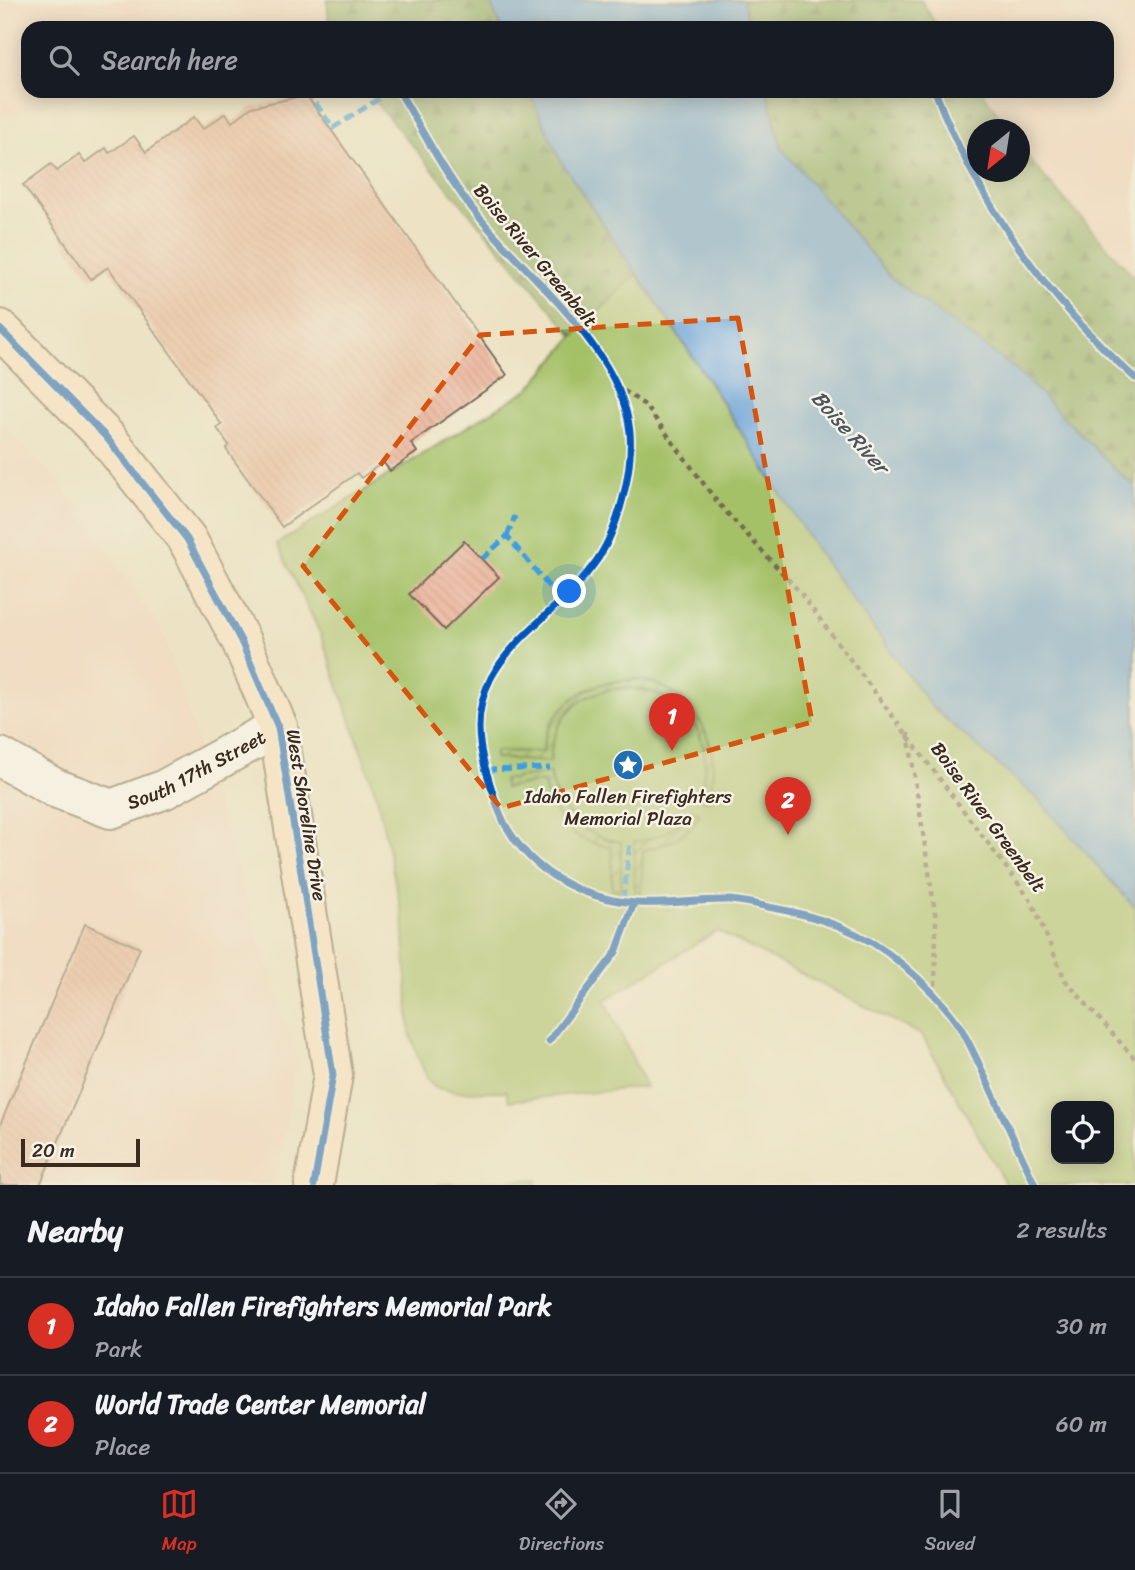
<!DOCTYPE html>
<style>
:root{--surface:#171b24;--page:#20242c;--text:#f1f3f6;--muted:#9ea1a6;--line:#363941;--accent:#d93025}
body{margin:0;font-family:Sriracha,sans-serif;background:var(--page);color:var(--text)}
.controls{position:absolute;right:21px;bottom:21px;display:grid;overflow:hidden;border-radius:14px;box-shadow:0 4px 18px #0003}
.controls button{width:63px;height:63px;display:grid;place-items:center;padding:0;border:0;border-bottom:2px solid var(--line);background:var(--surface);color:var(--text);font:35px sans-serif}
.compass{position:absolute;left:967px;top:119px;width:63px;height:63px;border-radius:50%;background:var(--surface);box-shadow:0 4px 18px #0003;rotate:210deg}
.scale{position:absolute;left:21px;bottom:18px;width:119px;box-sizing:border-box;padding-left:7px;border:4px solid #3b2a1e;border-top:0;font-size:19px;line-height:24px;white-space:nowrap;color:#3b2a1e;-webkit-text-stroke:5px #f7f3e8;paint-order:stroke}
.you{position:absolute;left:570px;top:592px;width:24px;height:24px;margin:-18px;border:5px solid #fff;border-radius:50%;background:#1a73e8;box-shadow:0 0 0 10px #1a73e833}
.badge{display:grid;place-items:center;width:46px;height:46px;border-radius:50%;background:var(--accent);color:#fff;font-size:23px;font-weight:700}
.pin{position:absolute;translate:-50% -58px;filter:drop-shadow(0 2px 4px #0008)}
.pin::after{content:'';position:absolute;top:37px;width:24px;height:21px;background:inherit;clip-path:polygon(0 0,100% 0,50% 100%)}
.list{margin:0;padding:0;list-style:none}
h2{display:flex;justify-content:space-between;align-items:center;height:91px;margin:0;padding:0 28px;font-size:30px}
h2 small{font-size:23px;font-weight:400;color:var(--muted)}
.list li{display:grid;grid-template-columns:46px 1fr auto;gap:21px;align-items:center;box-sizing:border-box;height:98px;padding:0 28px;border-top:2px solid var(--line)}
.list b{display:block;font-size:26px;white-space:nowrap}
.list p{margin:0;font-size:23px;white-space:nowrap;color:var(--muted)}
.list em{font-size:23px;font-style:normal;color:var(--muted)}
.icon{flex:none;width:38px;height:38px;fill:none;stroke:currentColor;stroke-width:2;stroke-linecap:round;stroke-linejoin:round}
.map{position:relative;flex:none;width:1135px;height:1185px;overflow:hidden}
.search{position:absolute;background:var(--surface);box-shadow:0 4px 18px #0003;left:21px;right:21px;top:21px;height:77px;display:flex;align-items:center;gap:18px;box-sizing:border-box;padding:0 24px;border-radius:21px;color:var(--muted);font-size:26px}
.sheet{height:287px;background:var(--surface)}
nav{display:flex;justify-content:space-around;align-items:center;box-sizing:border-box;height:98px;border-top:2px solid var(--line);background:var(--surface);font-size:19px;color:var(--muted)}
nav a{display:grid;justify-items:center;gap:4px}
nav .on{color:var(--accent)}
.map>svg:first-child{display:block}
.built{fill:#f3d4bf}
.forest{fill:url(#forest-firs);stroke:#60683d;stroke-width:2;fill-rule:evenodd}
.park{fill:#a5c168;stroke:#707643;stroke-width:2;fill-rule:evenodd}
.garden{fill:url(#garden-furrows);stroke:#707643;stroke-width:2}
.water{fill:#68a1d7;stroke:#52667a;stroke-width:2}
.building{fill:url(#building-back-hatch)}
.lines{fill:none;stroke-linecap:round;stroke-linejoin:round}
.minor-casing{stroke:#796b58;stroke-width:42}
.secondary-casing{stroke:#796b58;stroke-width:42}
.path{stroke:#796b58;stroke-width:4.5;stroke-dasharray:5 5;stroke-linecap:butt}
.minor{stroke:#fff;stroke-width:38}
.secondary{stroke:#fee5c5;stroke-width:38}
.quiet{stroke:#3f9ce0;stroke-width:5;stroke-dasharray:10 5;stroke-linecap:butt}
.cycleway-casing{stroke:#f7f3e8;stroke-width:11}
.cycleway{stroke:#0057b8;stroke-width:7}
.marked{fill:none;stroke:#d7540e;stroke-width:5;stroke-dasharray:14 9;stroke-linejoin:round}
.labels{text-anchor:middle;stroke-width:5;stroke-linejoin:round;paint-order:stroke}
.street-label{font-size:19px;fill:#3b2a1e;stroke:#f7f3e8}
.poi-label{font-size:19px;fill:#3b2a1e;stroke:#f7f3e8}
.water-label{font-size:21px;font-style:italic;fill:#4b545f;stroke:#f7f3e8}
</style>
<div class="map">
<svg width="1135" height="1185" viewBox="0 0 1135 1185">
<defs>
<pattern id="forest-firs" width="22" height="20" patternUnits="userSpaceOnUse" patternTransform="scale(1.75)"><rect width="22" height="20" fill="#84a75c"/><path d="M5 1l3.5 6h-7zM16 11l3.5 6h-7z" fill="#6d884b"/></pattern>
<pattern id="garden-furrows" width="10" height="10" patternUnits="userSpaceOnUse" patternTransform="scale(1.75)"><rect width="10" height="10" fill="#a5c168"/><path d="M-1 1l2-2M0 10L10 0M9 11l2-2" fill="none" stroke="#889d55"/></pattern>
<pattern id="building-back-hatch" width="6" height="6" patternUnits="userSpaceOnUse" patternTransform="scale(1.75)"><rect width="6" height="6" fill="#ebb198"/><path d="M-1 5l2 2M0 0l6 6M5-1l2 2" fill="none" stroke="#ca9883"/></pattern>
</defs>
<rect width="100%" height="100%" fill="#f7f3e8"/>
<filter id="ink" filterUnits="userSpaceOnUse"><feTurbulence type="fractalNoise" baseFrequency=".0143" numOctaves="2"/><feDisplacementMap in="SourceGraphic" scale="14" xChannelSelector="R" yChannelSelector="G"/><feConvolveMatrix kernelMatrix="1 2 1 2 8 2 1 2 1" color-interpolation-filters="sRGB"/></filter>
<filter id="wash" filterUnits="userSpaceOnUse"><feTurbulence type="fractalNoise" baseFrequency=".00686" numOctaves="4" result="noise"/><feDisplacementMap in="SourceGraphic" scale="28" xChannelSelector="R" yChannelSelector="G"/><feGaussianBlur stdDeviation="1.57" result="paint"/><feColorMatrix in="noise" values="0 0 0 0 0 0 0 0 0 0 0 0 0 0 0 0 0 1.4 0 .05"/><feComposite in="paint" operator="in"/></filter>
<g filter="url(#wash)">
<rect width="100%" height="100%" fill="#ede3c4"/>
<g class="built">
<polygon points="0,0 322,0 327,28 28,28 28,91 118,91 0,114"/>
<polygon points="924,0 1135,0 1135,278 1032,163 1020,145 1020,130 1009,129 982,91 1107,91 1107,28 938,28 928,14"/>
<polygon points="0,422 59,480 162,630 297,1057 277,1185 0,1185"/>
</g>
<g class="forest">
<polygon points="327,0 492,0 504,28 329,28"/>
<polygon points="743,0 921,0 938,28 750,28"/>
<path d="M366,91h164l30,69 139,206 118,185 114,155 110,96 94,106v277l-134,-9 -79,-141 -124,-63 -183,-587zM1056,1106h53v53h-53z"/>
<polygon points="767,91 982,91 1009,129 978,130 978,172 1020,172 1020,145 1032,163 1135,278 1135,486 1119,473 1018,371 892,279 782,149"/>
</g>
<g class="park">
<path d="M637,274l62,93 118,184 114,155 110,96 94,106v277h-129l-84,-150 -205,-104 -112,69 41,87 -137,14 -2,-10 -49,1 -21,-4 -9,-8 -11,-25 -7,-23 -7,-113 -26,-122 -57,-164 -43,-89 253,-156 43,-51zM1056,1106h53v53h-53z"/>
<polygon points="537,1179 536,1185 437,1185"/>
</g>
<g class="garden">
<path d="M635,679c50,5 84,53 77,102 -1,7 -1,14 -4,21l-10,-4c44,-122 -142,-154 -148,-36l-55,-4v-7l48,1c0,-29 27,-57 53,-66 13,-5 26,-6 39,-7z"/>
<path d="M550,773c6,37 34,64 71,69v48l-9,-1v-41c-11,-3 -22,-5 -32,-10 -19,-11 -32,-36 -37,-56l-38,6 -2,-8z"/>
<path d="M691,810l9,3c-12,22 -33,33 -57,37l-2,42 -6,-1 -1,-49c24,-3 42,-13 57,-32z"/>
</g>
<g class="water">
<polygon points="489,0 743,0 750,28 501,28"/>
<polygon points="529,91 767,91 782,149 892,279 1018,371 1119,473 1135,486 1135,908 1041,802 931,706 817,551 699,366 560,160"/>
</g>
<g id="blocks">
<g class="building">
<polygon points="306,95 507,375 411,443 417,452 390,471 383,462 361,478 357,473 282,527 226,449 229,445 217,428 222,425 108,267 91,279 23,185 51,164 57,171 79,155 85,163 106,148 109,153 134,136 146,152 194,117 203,129 226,113 232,122 252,107"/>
<polygon points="464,541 499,577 444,630 409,594"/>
<polygon points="85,924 140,948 40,1185 0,1185 0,1125"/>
</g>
</g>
</g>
<g filter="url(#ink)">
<use href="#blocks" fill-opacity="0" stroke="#796b58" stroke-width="2"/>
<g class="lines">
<g class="minor-casing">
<g id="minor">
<path id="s1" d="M0,757l55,31 56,21 52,-19 115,-63"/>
</g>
</g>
<g class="secondary-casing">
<polyline id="secondary" points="0,329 106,437 187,539 241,641 278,727 333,1075 314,1185"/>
</g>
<g class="path">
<polyline points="616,385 646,406 718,503 798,590 1032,902 1065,980 1135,1059"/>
<polyline points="908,733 936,919 935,995"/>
</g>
<use href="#minor" class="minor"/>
<use href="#secondary" class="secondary"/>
<g class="quiet">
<polyline points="307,91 333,128 391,91"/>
<polyline points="507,536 515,516"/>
<polyline points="482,559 507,536 560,600"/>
<polyline points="486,770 550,768"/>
<polyline points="623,900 630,842"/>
</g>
<g class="cycleway-casing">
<g id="cycleway">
<path d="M399,91c25,42 48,88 80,126 49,60 143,133 151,215 3,38 -11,96 -33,128 -49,71 -143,99 -112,207 6,19 11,41 21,59 27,47 76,73 130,77 31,2 62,-4 94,-3 12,1 26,4 38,7 51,9 96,24 135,58 20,17 39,36 54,57 14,22 24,47 35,70 14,31 29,62 43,93"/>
<path d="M935,91c41,109 114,210 200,287"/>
<polyline points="0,329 106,437 187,539 241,641 278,727 333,1075 314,1185"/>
<polyline points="549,1041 616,952 634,903"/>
</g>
</g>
<use href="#cycleway" class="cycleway"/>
</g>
</g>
<path d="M0 0H1135V1185H0ZM738,318l74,404 -311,86 -198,-242 177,-231z" fill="#ede3c4" fill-opacity=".55" fill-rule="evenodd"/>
<path class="marked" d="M738,318l74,404 -311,86 -198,-242 177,-231z"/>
<defs>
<g id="sight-disc" transform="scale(1.575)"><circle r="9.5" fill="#1f6fb2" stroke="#f7f3e8"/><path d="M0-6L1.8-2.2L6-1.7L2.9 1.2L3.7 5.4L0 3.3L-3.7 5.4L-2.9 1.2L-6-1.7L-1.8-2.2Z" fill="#fff"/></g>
</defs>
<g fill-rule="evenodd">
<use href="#sight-disc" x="628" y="765"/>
</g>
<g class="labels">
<g class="street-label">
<text transform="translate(536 255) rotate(50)" y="7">Boise River Greenbelt</text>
<text dy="7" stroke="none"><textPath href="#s1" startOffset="217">South 17th Street</textPath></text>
<text transform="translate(307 815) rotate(81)" y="7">West Shoreline Drive</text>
<text transform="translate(989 817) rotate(54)" y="7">Boise River Greenbelt</text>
</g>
<g class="poi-label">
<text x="628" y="803">Idaho Fallen Firefighters<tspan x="628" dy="22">Memorial Plaza</tspan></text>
</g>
<g class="water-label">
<text transform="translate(850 432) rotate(48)" y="7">Boise River</text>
</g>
</g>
</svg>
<div class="controls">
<button><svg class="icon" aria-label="locate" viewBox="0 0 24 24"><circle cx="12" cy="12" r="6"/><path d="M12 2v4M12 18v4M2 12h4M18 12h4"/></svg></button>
</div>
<svg class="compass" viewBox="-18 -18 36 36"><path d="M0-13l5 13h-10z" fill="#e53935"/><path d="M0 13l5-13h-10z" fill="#9ea1a6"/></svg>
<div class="scale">20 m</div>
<div class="you"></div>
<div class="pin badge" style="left:672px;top:751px">1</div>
<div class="pin badge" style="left:788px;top:835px">2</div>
<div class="search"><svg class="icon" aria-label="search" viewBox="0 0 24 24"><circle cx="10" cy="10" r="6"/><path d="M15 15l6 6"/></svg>Search here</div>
</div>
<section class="sheet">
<h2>Nearby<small>2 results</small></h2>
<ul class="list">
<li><span class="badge">1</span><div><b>Idaho Fallen Firefighters Memorial Park</b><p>Park</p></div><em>30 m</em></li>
<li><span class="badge">2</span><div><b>World Trade Center Memorial</b><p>Place</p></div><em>60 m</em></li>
</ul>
</section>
<nav>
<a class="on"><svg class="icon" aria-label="map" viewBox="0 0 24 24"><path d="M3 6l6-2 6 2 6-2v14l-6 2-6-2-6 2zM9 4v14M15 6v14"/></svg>Map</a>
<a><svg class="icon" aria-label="directions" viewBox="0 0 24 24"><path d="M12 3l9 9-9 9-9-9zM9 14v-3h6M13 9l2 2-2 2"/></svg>Directions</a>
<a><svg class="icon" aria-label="saved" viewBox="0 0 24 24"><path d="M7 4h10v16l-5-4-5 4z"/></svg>Saved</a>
</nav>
